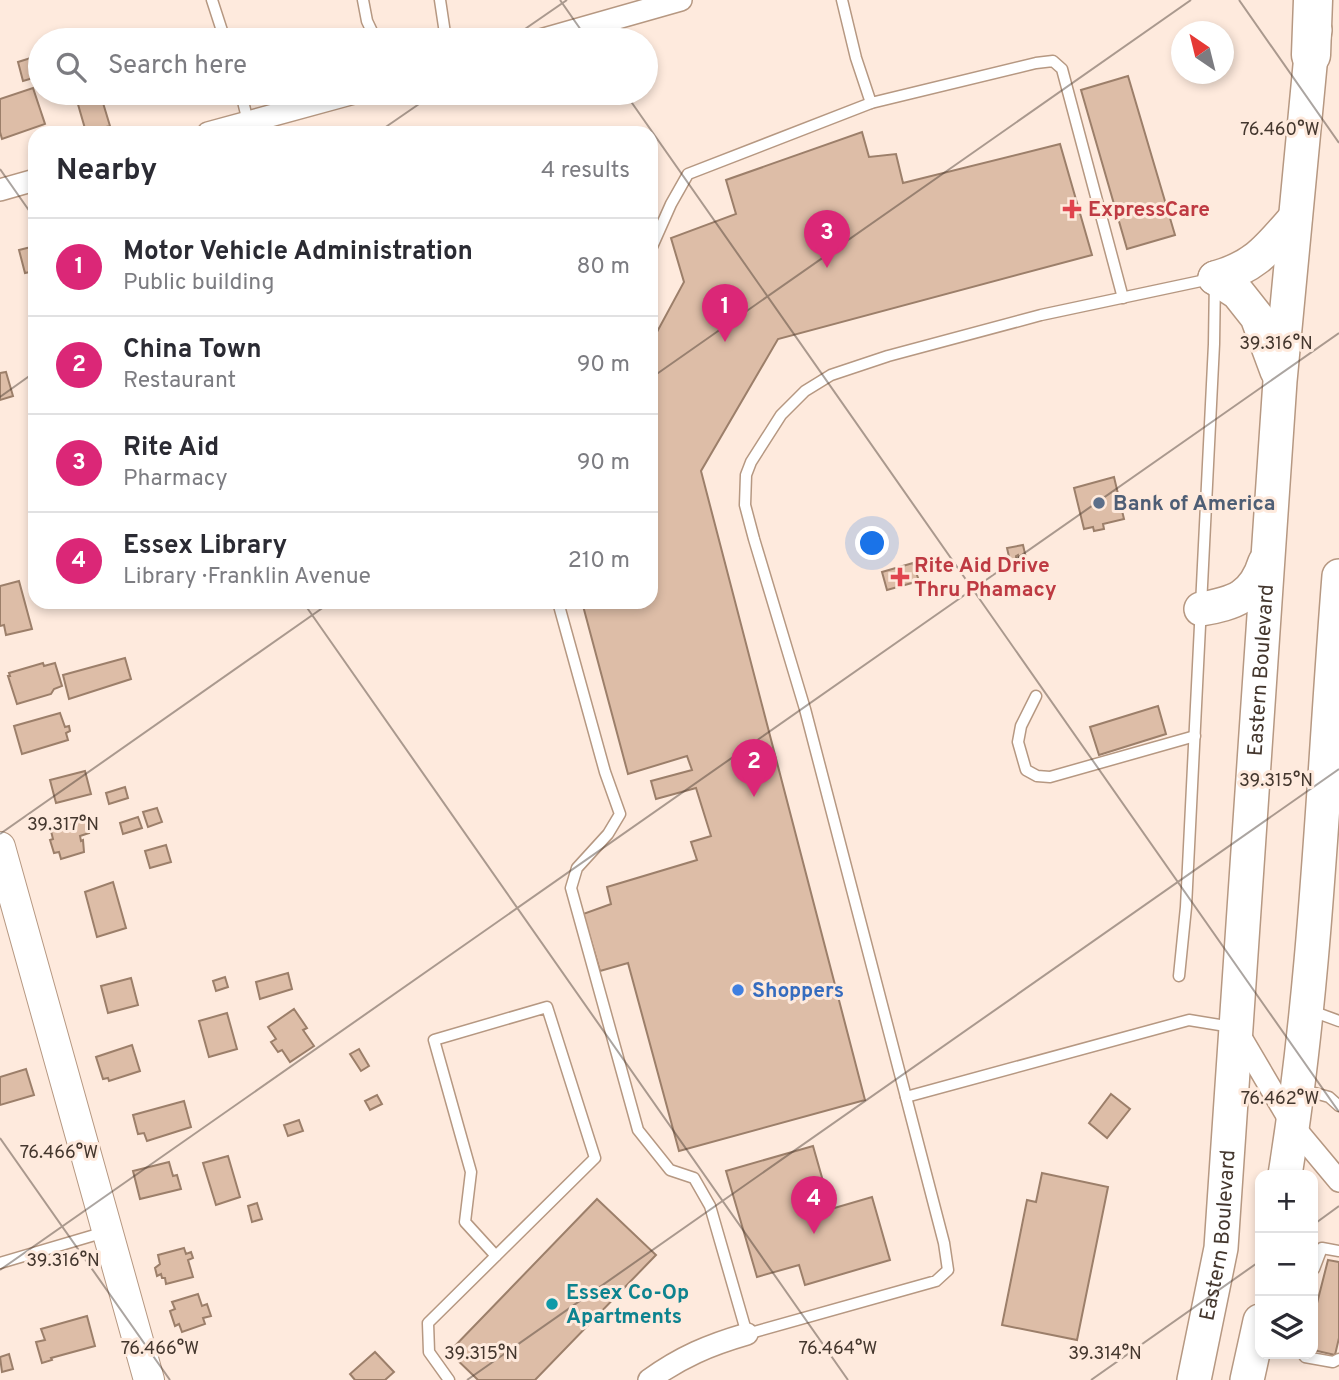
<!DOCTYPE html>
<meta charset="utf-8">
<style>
:root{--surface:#fff;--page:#f7f7f7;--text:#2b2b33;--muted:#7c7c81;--line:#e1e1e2;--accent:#db2777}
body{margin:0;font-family:Overpass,sans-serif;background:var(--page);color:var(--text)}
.controls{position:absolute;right:21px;bottom:21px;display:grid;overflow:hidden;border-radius:14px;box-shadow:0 4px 10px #0003}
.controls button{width:63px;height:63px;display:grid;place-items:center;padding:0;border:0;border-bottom:2px solid var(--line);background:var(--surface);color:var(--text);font:35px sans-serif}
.compass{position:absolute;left:1171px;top:21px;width:63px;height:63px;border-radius:50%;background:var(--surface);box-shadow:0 4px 10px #0003;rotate:325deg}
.you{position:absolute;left:873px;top:544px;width:24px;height:24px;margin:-18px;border:5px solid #fff;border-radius:50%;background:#1a73e8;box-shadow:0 0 0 10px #1a73e833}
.badge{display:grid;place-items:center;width:46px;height:46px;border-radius:50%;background:var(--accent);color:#fff;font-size:23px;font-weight:700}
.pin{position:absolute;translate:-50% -58px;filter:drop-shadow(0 2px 4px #0008)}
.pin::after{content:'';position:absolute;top:37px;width:24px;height:21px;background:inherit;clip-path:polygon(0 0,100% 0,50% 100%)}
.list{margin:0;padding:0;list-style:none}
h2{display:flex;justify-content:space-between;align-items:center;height:91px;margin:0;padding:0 28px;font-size:30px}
h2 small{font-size:23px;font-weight:400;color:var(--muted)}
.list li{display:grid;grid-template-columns:46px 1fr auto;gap:21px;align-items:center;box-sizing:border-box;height:98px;padding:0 28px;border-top:2px solid var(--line)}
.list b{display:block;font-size:26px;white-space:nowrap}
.list p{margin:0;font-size:23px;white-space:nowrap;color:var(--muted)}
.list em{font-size:23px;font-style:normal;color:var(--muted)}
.icon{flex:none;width:38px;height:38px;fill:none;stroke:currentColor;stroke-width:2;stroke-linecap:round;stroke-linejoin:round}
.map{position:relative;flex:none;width:1339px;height:1380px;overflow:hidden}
.search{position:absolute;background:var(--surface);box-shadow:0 4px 10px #0003;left:28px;top:28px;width:630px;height:77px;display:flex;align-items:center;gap:18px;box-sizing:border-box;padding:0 24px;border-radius:38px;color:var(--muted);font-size:26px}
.panel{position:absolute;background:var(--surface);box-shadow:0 4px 10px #0003;left:28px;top:126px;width:630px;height:483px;border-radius:21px}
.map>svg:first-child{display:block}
.building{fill:#ddbda7;stroke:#9c7f6a;stroke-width:2}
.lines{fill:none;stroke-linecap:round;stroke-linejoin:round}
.lane-casing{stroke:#b69882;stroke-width:13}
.street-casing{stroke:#b69882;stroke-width:24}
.secondary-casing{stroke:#b69882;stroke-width:32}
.primary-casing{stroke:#b69882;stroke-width:36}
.highway-casing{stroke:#b69882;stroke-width:41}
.lane{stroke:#fff;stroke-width:10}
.street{stroke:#fff;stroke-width:21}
.secondary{stroke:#fff;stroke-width:30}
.primary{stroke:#fff;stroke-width:33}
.highway{stroke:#fff;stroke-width:38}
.ticks{fill:none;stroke:#44372e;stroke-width:2;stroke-opacity:0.45}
.health-dot{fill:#e0444e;stroke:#feeadd;stroke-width:2.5}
.service-dot{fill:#5c6f8a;stroke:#feeadd;stroke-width:2.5}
.shop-dot{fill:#3f7fe0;stroke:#feeadd;stroke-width:2.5}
.culture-dot{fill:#0f9aa8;stroke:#feeadd;stroke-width:2.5}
.labels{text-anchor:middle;stroke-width:6;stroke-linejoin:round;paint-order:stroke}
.health-label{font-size:21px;font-weight:bold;fill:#be3a42;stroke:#feeadd;text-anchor:start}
.service-label{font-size:21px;font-weight:bold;fill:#4e5e75;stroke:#feeadd;text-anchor:start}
.street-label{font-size:21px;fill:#44372e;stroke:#feeadd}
.shop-label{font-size:21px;font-weight:bold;fill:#366cbe;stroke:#feeadd;text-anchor:start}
.culture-label{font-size:21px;font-weight:bold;fill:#0d838f;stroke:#feeadd;text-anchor:start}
.ticks-label{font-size:18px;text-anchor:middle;fill:#44372e;stroke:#feeadd;stroke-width:6;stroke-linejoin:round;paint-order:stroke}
</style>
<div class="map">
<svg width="1339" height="1380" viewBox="0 0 1339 1380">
<rect width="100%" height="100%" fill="#feeadd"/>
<g class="building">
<polygon points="40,55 40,76 23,81 18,62"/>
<polygon points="1128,76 1175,235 1127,249 1081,90"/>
<polygon points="33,88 45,124 2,139 0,132 0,99"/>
<polygon points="100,93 110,126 86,132 75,94"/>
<polygon points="862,132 869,157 896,154 903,183 1060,144 1092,255 778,339 701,471 865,1100 679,1151 628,963 600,971 583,914 611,904 607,887 697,860 691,842 711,836 696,788 656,799 651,781 692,770 687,756 628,774 582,602 651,602 651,343 684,282 671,238 736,214 726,180"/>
<polygon points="35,246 35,271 25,273 19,250"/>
<polygon points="6,372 13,396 0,400 0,373"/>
<polygon points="1114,477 1124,519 1103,524 1104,529 1094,531 1093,527 1084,529 1074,488"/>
<polygon points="1023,545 1026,558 1019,559 1018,555 1016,556 1016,559 1010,561 1007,548"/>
<polygon points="913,563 919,581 887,590 882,572"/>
<polygon points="19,581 32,629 6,635 4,625 0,626 0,586"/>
<polygon points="125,658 131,679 69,699 63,675"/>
<polygon points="43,663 44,666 55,663 62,686 54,689 51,694 17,704 8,676 10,676 9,673"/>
<polygon points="1158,706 1166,734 1099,755 1090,727"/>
<polygon points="60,713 65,727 69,726 70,731 66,733 68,740 22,754 14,726"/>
<polygon points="85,771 91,794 56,803 50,780"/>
<polygon points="125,787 128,798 109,804 106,793"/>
<polygon points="157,808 162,822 148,827 143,812"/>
<polygon points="138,817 142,828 123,834 120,823"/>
<polygon points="85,820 89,833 80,836 81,841 83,840 84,852 61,859 59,852 54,853 50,840 53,839 51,831"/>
<polygon points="166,845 171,862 150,868 145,851"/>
<polygon points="113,882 126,928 97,937 85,892"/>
<polygon points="288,973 292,989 260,999 256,982"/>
<polygon points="225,977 228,987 216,991 213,981"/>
<polygon points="131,978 138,1005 108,1013 101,986"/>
<polygon points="294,1009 307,1028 303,1030 314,1046 290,1062 282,1050 278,1052 271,1042 276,1039 268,1027"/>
<polygon points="227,1013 237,1049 209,1057 199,1021"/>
<polygon points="132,1045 140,1071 109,1081 108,1078 103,1079 96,1057"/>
<polygon points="359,1049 369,1066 361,1071 350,1054"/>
<polygon points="26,1069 34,1095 0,1105 0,1077"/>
<polygon points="1111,1094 1130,1109 1107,1138 1089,1123"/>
<polygon points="377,1095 382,1104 370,1110 365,1101"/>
<polygon points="184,1101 191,1127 147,1141 144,1133 138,1134 133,1115"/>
<polygon points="299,1120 303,1131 288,1136 284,1125"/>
<polygon points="813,1146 831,1209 872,1197 890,1260 805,1285 799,1265 757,1277 726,1171"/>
<polygon points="228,1156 240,1197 216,1205 203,1163"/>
<polygon points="169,1162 173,1176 177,1175 181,1189 140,1199 133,1171"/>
<polygon points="1042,1173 1108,1187 1077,1340 1002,1325 1027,1200 1036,1202"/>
<polygon points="597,1199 656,1255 535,1380 478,1380 449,1352"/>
<polygon points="257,1203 262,1219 252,1222 248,1206"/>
<polygon points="184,1248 186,1254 191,1252 193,1258 188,1260 193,1277 166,1284 165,1278 162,1278 161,1274 157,1276 155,1268 160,1264 158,1255"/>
<polygon points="1328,1260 1339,1262 1339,1338 1335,1355 1313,1350 1313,1319"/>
<polygon points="198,1294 202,1306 207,1304 211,1316 203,1318 205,1324 182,1332 179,1324 175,1326 170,1311 175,1309 172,1302"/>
<polygon points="87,1316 95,1346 51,1358 52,1360 42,1363 36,1342 45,1340 41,1329"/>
<polygon points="375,1352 394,1372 385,1380 355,1380 350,1374"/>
<polygon points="9,1354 13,1369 2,1372 0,1357"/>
</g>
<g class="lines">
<g class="lane-casing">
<g id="lane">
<polyline points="212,0 225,40"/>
<polyline points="363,0 367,21 376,40"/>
<polyline points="440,0 446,40"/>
<polyline points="842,0 856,58 871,103 1036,63 1053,61 1062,69 1123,298"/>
<polyline points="241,93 248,122"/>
<polyline points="651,249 671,204 688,174 871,103"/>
<polyline points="558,602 605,772 620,814 608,834 577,868 571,888 638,1130 670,1170 694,1178 710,1206 747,1334 936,1281 948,1270 944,1243 805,709 754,539 745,505 746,475 751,462 781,415 805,391 831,375 888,356 1041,315 1215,278 1214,344 1186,907 1179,976"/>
<polyline points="1036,696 1021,726 1018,742 1026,770 1037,776 1050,777 1195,736"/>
<polyline points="1309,1010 1339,1021"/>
<polyline points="1300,1089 1329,1097 1339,1106"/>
<polyline points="906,1097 1189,1020 1232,1027"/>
<polyline points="0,1263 105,1232"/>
<polyline points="1314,1269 1322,1248 1339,1251"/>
<polyline points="1303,1354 1305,1357 1333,1362 1339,1359"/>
<polyline points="449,1380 429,1352 428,1323 595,1158 547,1007 434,1040 471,1172 465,1222 496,1256"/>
</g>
</g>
<g class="street-casing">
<g id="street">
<polyline points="540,40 681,0"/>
<polyline points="208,133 354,93"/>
<polyline points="0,190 35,180"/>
<polyline points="1236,1029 1293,1126 1339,1181"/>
<path d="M649,1380c32,-23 60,-35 98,-46"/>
</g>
</g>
<g class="secondary-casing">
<polyline id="secondary" points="0,847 149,1380"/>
</g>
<g class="primary-casing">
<g id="primary">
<polyline points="1215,278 1238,293 1257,317 1277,371"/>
<path d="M1215,278c40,-11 53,-29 80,-60"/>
<path d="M1201,609c34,-6 53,-12 64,-47"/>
<path d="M1285,1175c32,-198 38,-399 54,-599"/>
<path id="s1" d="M1194,1380l27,-132 59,-867 31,-326 4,-25"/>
<polyline points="1247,1380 1260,1321"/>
</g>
</g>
<g class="highway-casing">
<polyline id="highway" points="1311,55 1313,0"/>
</g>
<use href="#lane" class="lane"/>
<use href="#street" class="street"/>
<use href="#secondary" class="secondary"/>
<use href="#primary" class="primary"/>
<use href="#highway" class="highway"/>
</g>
<path class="ticks" d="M560,0l28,40M1239,0l100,143M509,40l58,-40M625,93l714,1019M377,133l58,-40M0,169l35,50M651,378l540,-378M0,397l35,-25M303,602l545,778M0,834l331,-232M0,1138l170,242M1313,1225l26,-19M0,1270l1339,-937M467,1380l872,-611M1091,1380l169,-119"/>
<g class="health-dot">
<path d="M1068.5 198.5h7v7h7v7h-7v7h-7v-7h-7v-7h7z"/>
<path d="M896.5 566.5h7v7h7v7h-7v7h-7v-7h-7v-7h7z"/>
</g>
<circle class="service-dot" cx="1099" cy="503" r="7"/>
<circle class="shop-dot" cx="738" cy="990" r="7"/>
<circle class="culture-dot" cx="552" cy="1304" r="7"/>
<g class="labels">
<g class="health-label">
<text x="1088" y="216">ExpressCare</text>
<text x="914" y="572">Rite Aid Drive<tspan x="914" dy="24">Thru Phamacy</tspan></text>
</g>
<g class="service-label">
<text x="1113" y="510">Bank of America</text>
</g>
<g class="street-label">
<text dy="7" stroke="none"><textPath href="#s1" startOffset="714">Eastern Boulevard</textPath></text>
<text dy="7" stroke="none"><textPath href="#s1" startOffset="147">Eastern Boulevard</textPath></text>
</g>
<g class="shop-label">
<text x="752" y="997">Shoppers</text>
</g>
<g class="culture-label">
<text x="566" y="1299">Essex Co-Op<tspan x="566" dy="24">Apartments</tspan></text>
</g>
</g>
<g class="ticks-label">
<text x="1280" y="135">76.460°W</text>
<text x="1276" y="349">39.316°N</text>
<text x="1276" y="786">39.315°N</text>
<text x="63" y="830">39.317°N</text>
<text x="1280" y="1104">76.462°W</text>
<text x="59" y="1158">76.466°W</text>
<text x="63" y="1266">39.316°N</text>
<text x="160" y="1354">76.466°W</text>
<text x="838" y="1354">76.464°W</text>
<text x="481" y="1359">39.315°N</text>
<text x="1105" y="1359">39.314°N</text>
</g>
</svg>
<div class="controls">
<button>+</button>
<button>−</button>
<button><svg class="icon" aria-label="layers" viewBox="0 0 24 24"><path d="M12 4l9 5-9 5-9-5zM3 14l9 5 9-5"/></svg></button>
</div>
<svg class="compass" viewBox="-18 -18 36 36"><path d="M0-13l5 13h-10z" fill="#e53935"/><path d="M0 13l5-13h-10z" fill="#7c7c81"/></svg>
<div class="you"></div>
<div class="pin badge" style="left:725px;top:342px">1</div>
<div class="pin badge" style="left:754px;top:797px">2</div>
<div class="pin badge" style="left:827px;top:268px">3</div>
<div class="pin badge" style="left:814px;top:1234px">4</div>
<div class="search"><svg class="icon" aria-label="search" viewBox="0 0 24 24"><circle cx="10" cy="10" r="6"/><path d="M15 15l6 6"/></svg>Search here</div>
<section class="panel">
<h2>Nearby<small>4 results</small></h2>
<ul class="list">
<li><span class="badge">1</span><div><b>Motor Vehicle Administration</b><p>Public building</p></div><em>80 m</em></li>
<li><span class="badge">2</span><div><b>China Town</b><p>Restaurant</p></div><em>90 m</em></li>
<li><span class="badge">3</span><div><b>Rite Aid</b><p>Pharmacy</p></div><em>90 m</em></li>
<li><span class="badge">4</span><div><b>Essex Library</b><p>Library · Franklin Avenue</p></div><em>210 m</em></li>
</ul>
</section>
</div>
